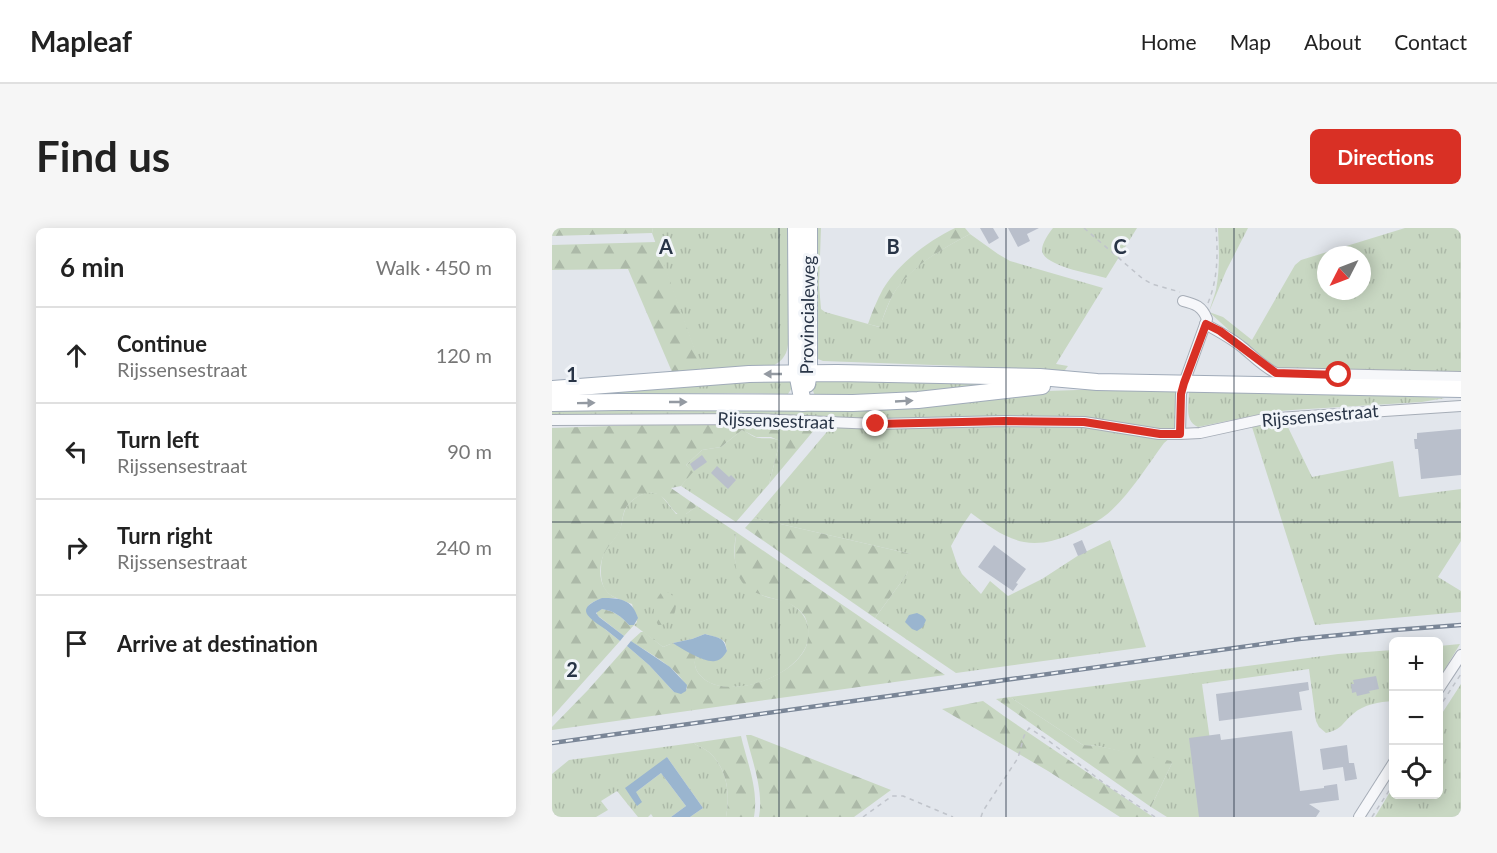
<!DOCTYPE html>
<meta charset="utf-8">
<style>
:root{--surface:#fff;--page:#f6f6f6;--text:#222;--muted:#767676;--line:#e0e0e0;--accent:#d93025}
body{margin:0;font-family:Lato,sans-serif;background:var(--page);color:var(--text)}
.controls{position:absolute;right:18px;bottom:18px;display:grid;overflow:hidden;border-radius:9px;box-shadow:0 3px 15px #0003}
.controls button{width:54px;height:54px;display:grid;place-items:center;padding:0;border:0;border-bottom:2px solid var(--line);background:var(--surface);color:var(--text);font:30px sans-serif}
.compass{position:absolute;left:765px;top:18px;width:54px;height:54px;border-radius:50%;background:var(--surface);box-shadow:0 3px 15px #0003;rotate:228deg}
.stop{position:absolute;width:18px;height:18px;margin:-14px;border:4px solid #d93025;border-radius:50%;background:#fff}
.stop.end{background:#d93025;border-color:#fff;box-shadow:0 2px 6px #0008}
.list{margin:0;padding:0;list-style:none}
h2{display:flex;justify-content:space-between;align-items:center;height:78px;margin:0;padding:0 24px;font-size:26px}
h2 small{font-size:20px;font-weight:400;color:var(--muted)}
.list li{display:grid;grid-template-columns:39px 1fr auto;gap:18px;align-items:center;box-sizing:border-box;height:96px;padding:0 24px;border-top:2px solid var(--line)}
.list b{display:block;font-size:22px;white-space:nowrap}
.list p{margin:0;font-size:20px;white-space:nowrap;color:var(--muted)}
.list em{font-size:20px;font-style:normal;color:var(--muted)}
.icon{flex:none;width:33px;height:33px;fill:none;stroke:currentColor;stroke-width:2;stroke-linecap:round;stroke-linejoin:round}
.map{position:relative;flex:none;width:909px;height:589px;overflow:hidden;border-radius:9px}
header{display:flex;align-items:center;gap:36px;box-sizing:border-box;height:84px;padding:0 30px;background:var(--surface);border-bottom:2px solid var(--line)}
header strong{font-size:28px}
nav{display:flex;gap:33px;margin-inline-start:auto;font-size:21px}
.intro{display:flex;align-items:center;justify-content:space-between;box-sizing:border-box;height:144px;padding:0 36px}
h1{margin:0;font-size:42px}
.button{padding:15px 27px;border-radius:9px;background:var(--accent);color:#fff;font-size:21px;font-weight:700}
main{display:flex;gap:36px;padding:0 36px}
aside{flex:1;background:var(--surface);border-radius:9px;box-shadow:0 3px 15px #0003}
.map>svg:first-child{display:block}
.grass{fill:url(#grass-tufts);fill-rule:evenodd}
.forest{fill:url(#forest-firs)}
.water{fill:#9ab5cf}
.building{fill:#b9bfcb}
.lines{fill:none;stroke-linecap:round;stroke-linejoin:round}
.minor-casing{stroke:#a6adb7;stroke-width:12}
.primary-casing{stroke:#a0abb9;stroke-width:18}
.path{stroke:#c0c4cb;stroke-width:1.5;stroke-dasharray:4.5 4.5;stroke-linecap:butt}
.minor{stroke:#f6f7fa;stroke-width:10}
.primary{stroke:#fff;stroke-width:16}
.rail-casing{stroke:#7a8697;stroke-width:4.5}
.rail{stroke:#f2f5f9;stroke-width:2;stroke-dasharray:7;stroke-linecap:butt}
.oneway{fill:#949aa2}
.route{stroke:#d93025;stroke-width:8}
.grid{fill:none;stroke:#283446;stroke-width:1.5;stroke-opacity:0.55}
.labels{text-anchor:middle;stroke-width:6;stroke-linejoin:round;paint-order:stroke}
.street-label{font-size:18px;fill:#283446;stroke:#f2f5f9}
.grid-label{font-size:20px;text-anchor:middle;font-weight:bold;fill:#283446;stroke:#f2f5f9;stroke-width:6;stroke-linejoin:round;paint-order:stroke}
</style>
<header>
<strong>Mapleaf</strong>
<nav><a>Home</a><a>Map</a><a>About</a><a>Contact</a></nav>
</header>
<div class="intro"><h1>Find us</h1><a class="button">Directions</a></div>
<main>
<aside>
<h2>6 min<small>Walk · 450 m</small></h2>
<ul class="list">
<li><svg class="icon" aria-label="ahead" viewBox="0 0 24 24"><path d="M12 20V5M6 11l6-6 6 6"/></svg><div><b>Continue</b><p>Rijssensestraat</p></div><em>120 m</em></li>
<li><svg class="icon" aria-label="left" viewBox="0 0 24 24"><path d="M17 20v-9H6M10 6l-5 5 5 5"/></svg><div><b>Turn left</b><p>Rijssensestraat</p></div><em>90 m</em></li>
<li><svg class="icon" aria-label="right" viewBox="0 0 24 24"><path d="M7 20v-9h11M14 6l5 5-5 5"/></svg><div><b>Turn right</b><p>Rijssensestraat</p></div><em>240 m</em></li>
<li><svg class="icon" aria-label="arrive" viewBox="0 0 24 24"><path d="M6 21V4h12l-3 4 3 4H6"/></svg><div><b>Arrive at destination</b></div></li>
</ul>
</aside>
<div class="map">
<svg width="909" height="589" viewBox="0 0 909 589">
<defs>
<pattern id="grass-tufts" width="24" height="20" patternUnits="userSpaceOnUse" patternTransform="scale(1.5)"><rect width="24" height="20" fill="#c8d7c2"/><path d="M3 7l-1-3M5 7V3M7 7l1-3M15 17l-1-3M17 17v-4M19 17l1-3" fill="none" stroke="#acb9a8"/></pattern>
<pattern id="forest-firs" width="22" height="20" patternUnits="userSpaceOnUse" patternTransform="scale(1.5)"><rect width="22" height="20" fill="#c8d7c2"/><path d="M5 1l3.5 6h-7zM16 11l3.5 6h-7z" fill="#acb9a8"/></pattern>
</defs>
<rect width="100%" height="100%" fill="#e2e6ec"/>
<g class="grass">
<path d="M101,0h135c-1,34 3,68 1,102 -1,7 0,16 -3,23 -4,8 -9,11 -17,15l-68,2 -5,-16 -44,-121z"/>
<path d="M262,0h7l-2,57 2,24 4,3 54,15c5,-10 8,-21 13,-31 16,-29 50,-47 78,-62l28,20 12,7 93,27 -47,76 12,2 -6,8h-29l-72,-8 -138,-5 -5,-2 -3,-5z"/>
<path d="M501,0h84l-31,50c-13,-4 -64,-12 -64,-28 0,-7 7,-17 11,-22z"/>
<path d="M666,0h30l-22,43 -17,41 14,5 29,23 43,-75 6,-5 104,-32h56v146h-82l-103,-6 -34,-26 -33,-30c2,-7 5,-15 7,-22 4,-21 3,-41 2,-62zM774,27h36v36h-36z"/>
<polygon points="238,150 241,158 236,166 189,165 92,166 74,168 0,166"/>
<polygon points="266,151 483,153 328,170 263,168 260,160 262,155"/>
<polygon points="556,161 625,161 625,198 620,202 601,201 545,192 0,189 0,179"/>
<path d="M637,164l213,4 43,2 -23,4 -130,8 -21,2 -73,15c-14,-6 -9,-23 -9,-35z"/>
<polygon points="733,193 760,249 841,233 847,269 909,261 909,313 886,349 909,363 909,384 763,397 700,199"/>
<path d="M518,197l100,13 -6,5c-17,23 -39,59 -62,75 -10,7 -22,12 -33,17 -14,6 -30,10 -45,7 -20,-4 -37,-17 -53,-29l-9,13 -11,20 6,18 5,10 19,20 9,-13 18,15 34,-17 37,-24 31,-15 36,107 -190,26 -81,-55 32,-44 4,-20 -157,-36 77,-91z"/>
<path d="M190,202c4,1 8,5 13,7 9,3 16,-1 25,4l-11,43 -33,38 -55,-36 11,-14 -6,-7 16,-15 19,-3z"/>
<path d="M96,264l12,2 16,20h10l11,-8 39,26c-1,10 -3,23 0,32 1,6 17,27 22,29 7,5 18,6 26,8 17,6 28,22 24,39 -7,35 -76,61 -104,39 -8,-7 -11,-13 -8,-24l10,5 21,-9 -2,-9 -6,-4 -14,-4 -13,5 -19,4 -10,4 -29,-22 3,-3 -5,-18c-18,-7 -30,-8 -31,-30 0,-8 0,-16 4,-23 4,-7 11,-13 14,-20 3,-5 3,-12 5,-18 2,-10 14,-18 24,-21z"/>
<polygon points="908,416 887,451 887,418"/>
<path d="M841,422v51c-14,1 -29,3 -40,13 -12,10 -10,15 -27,19l-7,-6 -3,-6 -7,-52 -107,15 10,70 66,63h-111l-16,-10 21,-44 -74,-17 -15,-1 -73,-48 328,-43z"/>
<polygon points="909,456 909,589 823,589 841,559 842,566 886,566 887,490"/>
<path d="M141,515c7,4 15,7 20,13 15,17 17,40 13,61h-36l13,-9 -36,-51 -31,35 25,-19 25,33 -15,11h-18l-2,-3 -3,3h-10l-21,-26 -16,10 7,9 -12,7h-44v-43l17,-14z"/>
</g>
<g class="forest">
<polygon points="1,0 101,0 100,5 0,8"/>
<path d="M403,0h10l5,6c-28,15 -61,33 -78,62 -5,10 -9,21 -12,31l-12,-3c4,-12 9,-24 15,-35 16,-26 45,-48 72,-61z"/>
<polygon points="104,14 147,133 149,142 120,144 76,41 0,42 0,17"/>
<path d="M119,196h85l58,2 1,3 -46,55 11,-43 -9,-4h-15l-14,-7 -21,17 -19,3 -16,15 7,7 -12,14 -10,2 26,18 -11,8 -5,2c-12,-5 -14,-22 -28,-23 -11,-2 -26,9 -29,19 -2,6 -2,13 -4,18 -4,9 -12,15 -16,24 -7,15 -5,37 12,44 -11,0 -20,0 -28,8l18,24 14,11 -68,76v-289z"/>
<polygon points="202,290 359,326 359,333 355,346 323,390 193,300"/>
<path d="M184,304l209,143 -393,55v-3l36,-37 39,-44 22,19 25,27 13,-3c-5,-19 -40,-37 -56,-48l10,-9h3l19,15 10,-4 23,12c-3,11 0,17 8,24 27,21 93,-3 103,-35 2,-9 2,-18 -2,-27 -14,-23 -47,-14 -63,-35 -10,-15 -7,-34 -6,-50z"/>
<path d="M111,363c21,3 14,35 -5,34 -7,-11 -5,-25 5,-34z"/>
<path d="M50,381c12,2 19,7 27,16h5l-10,11 -27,-21v-4z"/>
<polygon points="458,469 531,517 546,518 619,533 620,535 599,579 444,471"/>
<polygon points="431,473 452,488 601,589 568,589 496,543 390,481"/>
<path d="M194,507h5l140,55 -37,27h-95c5,-27 -7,-56 -13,-82z"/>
<path d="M189,508c6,26 18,54 13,81h-28c4,-21 2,-44 -13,-61 -5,-6 -13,-9 -20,-13z"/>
</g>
<g class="water">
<path d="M50,370c18,0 30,1 36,20l-4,7h-5c-8,-9 -15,-14 -27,-16l-6,4 3,4 25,19 -4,5c-5,-4 -10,-8 -15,-12 -17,-12 -31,-20 -3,-31z"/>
<polygon points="365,385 371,388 374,392 371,399 365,403 360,401 353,394 357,387"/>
<path d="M153,406c13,4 19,2 22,17 -3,5 -6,9 -12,10 -10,2 -33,-12 -42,-18l19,-4z"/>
<polygon points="79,413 118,439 135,457 134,463 129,466 122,464 97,437 75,418"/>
<polygon points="115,529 151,580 138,589 119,589 134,578 109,545 84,564 90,574 85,578 73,560"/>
</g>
<g class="building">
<polygon points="428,0 441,0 447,10 437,16"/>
<polygon points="456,0 487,0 475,6 478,13 466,19"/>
<polygon points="909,201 909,247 869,251 866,221 863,221 862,211 865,211 865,205"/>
<polygon points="150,227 155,234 142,243 138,236"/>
<polygon points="165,238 177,249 179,247 184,252 176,261 159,245"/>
<polygon points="530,312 535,324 526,328 521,316"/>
<polygon points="442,317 474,341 464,355 466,356 461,363 426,339"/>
<polygon points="824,448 827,461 817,463 818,465 805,468 804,464 800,465 799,456 802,456 801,452"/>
<polygon points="756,454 757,462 747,464 750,482 667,493 664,466"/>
<polygon points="740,503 748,563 772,560 772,558 785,556 787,572 757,576 768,583 764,589 647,589 637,510 668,506 669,512"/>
<polygon points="795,517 797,535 802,535 805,551 793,553 791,539 771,542 768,521"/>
</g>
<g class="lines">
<g class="minor-casing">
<g id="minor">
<path d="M653,96c13,7 26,14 37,23 10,8 21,20 34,26l185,4"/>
<polyline points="0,192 204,191 324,196 453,193 532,194 607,206 628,206 648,205 712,191 909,178"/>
<path d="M628,206l1,-40 3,-11 23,-64c-5,-13 -12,-15 -24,-18"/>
<polyline points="886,462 909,427"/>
<polyline points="807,589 842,534"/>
</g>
</g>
<g class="primary-casing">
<g id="primary">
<polyline points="244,0 245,145 251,175"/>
<polyline points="255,156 257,145 257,0"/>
<polyline points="0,161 197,146 285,145 488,149 545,154 909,161"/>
<polyline points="0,175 68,174 301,175 366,172 490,158"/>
</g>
</g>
<g class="path">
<polyline points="532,0 591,51 600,56 628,64"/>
<path d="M656,75c10,-24 10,-50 8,-75"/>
<polyline points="886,481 909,446"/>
<polyline points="311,589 340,568 351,568 401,589"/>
<polyline points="429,589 431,583 466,530 472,508 477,500 497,513 553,556 603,589"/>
<polyline points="820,589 842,555"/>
</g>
<use href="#minor" class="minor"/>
<use href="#primary" class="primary"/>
<g class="rail-casing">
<polyline id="rail" points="0,515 747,411 829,403 909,397"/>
</g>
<use href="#rail" class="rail"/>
</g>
<defs><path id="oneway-solid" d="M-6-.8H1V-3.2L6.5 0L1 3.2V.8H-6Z" transform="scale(1.5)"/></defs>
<g class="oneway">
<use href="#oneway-solid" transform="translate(221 146) rotate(180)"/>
<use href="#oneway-solid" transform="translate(352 173) rotate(-3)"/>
<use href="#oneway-solid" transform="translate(126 174)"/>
<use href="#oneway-solid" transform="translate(34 175) rotate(-1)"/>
</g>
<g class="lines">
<polyline class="route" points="324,196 453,193 532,194 608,206 628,206 629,166 632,155 654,96 668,103 724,145 787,147"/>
</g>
<path class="grid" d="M227,0v589M454,0v589M682,0v589M0,294h909"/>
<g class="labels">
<g class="street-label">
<text transform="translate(256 87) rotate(-89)" y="6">Provincialeweg</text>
<text transform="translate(768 188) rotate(-5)" y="6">Rijssensestraat</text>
<text transform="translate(224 193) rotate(2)" y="6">Rijssensestraat</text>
</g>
</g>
<g class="grid-label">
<text x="114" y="26">A</text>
<text x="341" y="26">B</text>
<text x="568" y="26">C</text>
<text x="20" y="154">1</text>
<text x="20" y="449">2</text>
</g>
</svg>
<div class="controls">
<button>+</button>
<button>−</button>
<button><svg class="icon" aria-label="locate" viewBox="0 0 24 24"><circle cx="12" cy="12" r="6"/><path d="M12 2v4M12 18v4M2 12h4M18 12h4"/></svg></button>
</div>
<svg class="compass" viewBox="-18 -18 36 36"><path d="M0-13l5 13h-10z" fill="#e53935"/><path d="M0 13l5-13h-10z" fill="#767676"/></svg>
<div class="stop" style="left:787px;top:147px"></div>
<div class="stop end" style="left:324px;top:196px"></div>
</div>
</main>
